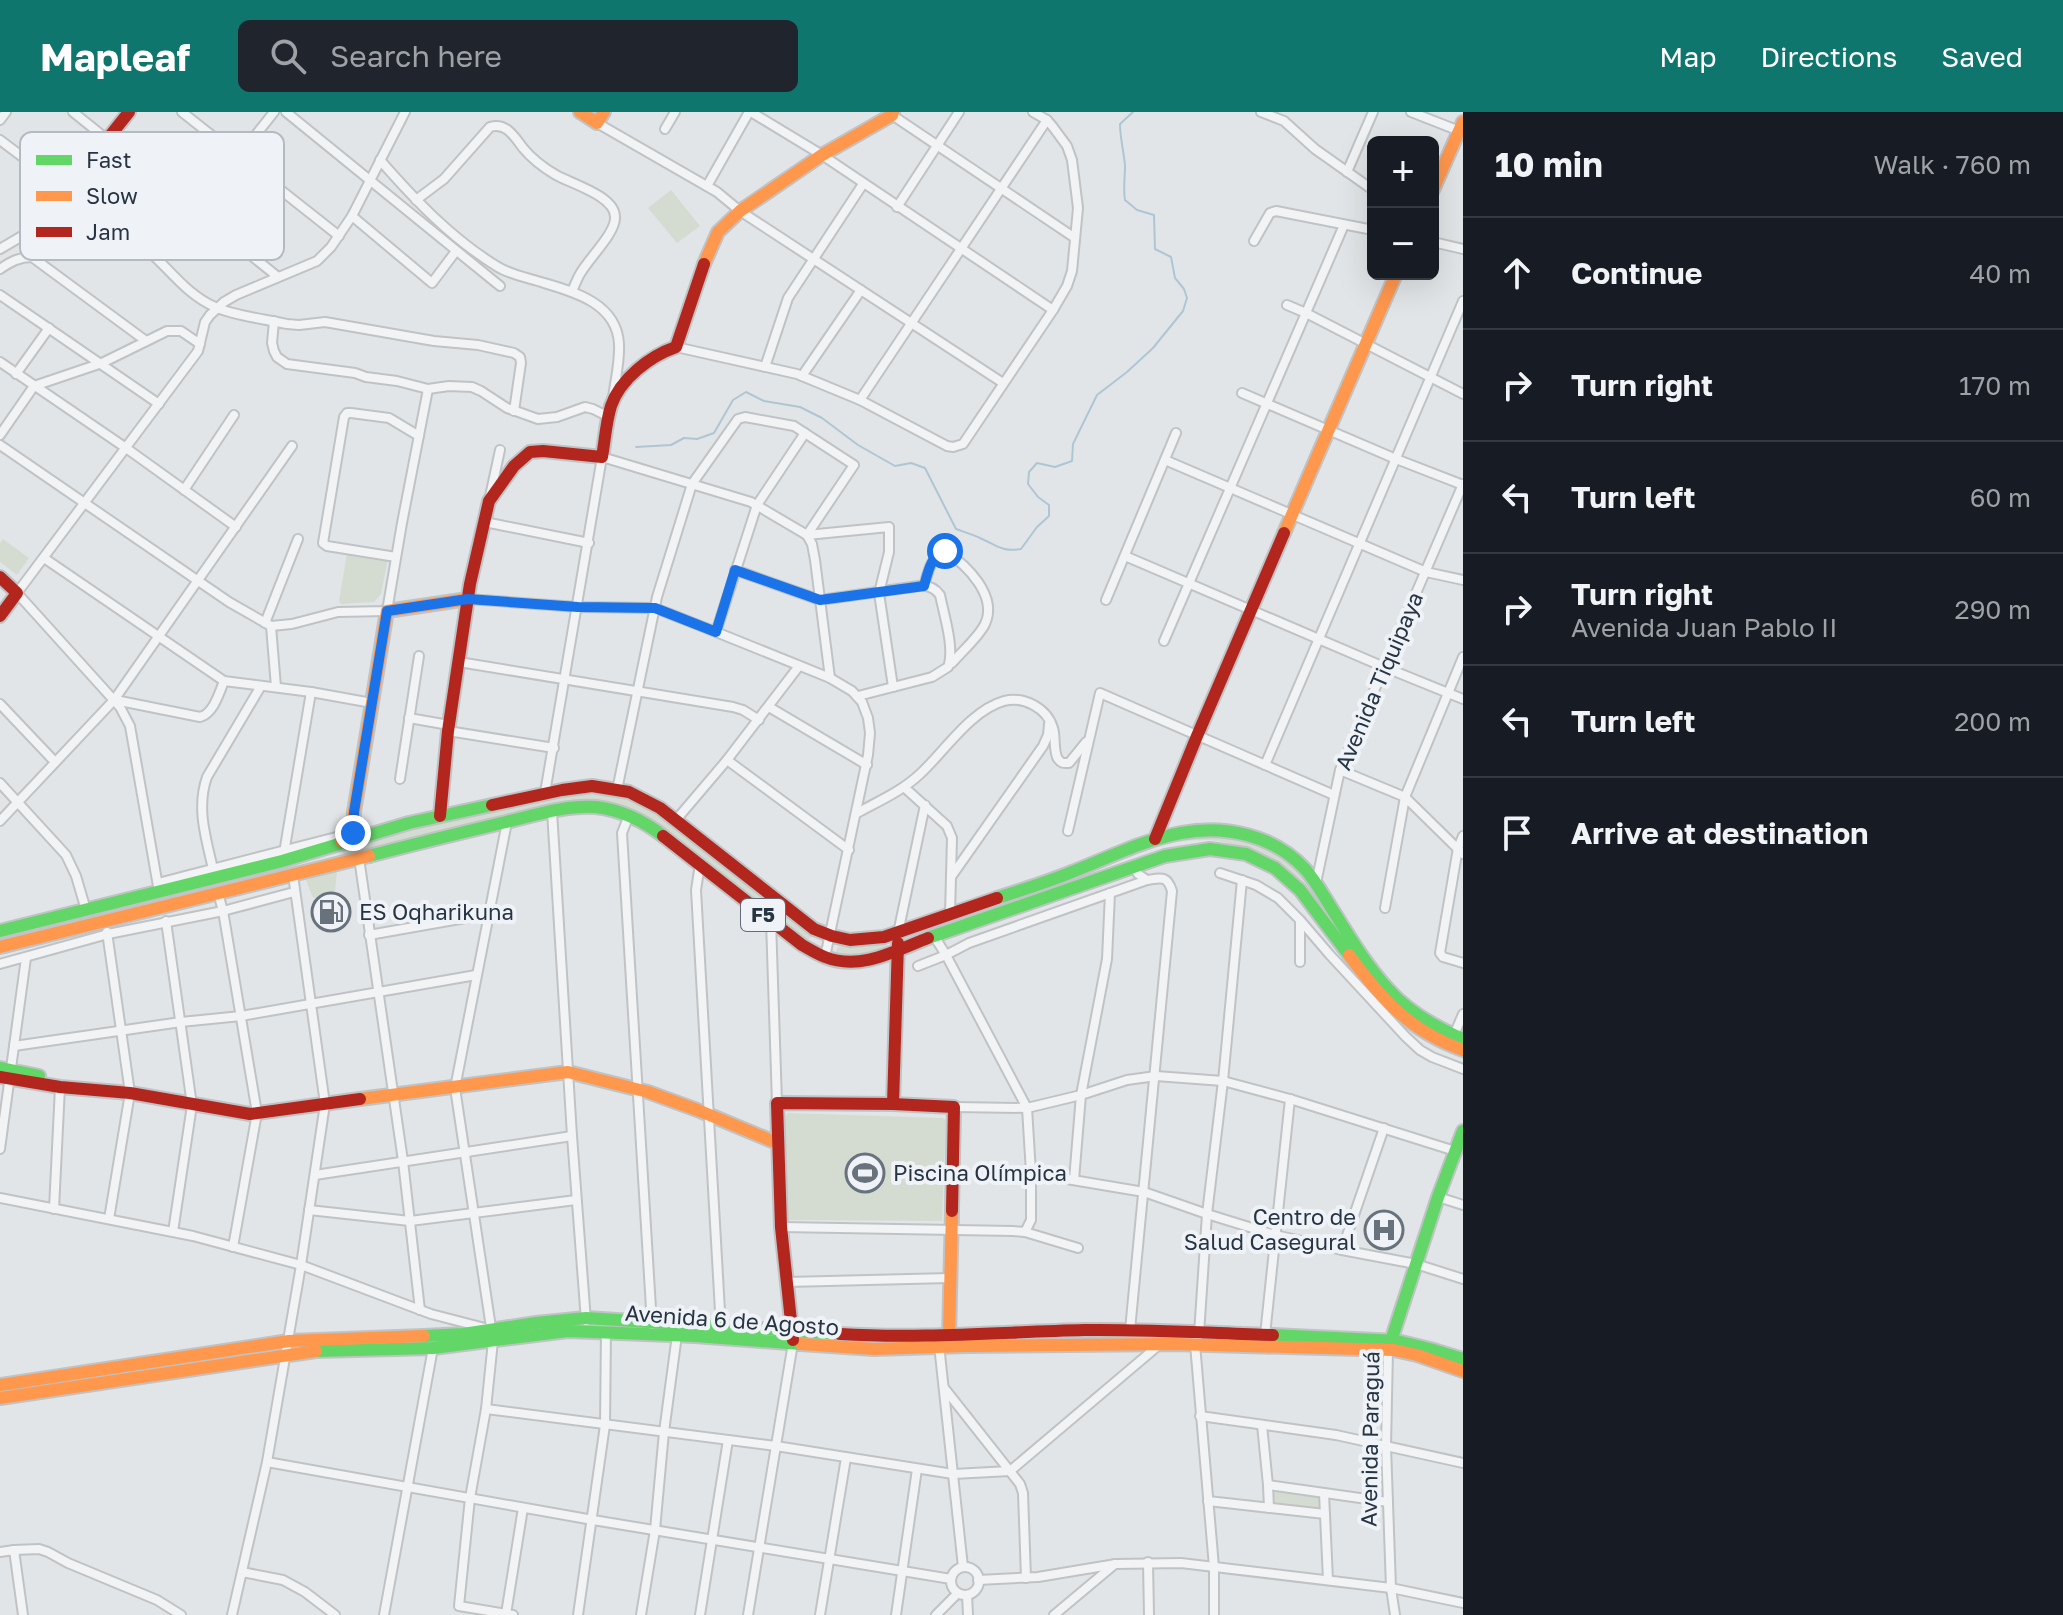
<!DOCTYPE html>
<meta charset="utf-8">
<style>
:root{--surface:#171b24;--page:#20242c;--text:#f1f3f6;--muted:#9ea1a6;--line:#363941;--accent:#0f766e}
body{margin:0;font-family:"Golos Text",sans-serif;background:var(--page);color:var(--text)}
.controls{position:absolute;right:24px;top:24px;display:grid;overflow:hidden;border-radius:12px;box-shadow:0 8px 32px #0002}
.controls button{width:72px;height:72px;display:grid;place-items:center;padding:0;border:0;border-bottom:2px solid var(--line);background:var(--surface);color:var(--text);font:40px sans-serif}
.stop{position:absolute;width:24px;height:24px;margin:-18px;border:6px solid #1a73e8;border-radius:50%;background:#fff}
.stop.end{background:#1a73e8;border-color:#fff;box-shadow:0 2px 8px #0008}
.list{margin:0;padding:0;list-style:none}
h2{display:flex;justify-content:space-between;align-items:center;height:104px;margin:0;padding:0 32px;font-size:34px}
h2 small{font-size:26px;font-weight:400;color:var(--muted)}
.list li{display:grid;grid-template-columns:52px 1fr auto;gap:24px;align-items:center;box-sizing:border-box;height:112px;padding:0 32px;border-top:2px solid var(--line)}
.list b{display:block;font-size:30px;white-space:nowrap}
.list p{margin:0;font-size:26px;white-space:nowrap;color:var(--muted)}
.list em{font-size:26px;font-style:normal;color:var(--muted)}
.icon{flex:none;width:44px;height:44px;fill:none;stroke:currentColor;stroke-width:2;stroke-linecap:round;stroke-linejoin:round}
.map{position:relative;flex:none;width:1463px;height:1503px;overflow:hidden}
header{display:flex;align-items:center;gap:48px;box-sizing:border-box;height:112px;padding:0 40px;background:var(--accent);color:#fff}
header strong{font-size:38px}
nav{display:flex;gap:44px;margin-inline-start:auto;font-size:28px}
.search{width:560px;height:72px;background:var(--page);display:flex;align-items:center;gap:20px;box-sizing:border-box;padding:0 28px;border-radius:12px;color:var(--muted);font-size:30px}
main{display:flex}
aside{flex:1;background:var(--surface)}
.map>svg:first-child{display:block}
.green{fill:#d4dcd2}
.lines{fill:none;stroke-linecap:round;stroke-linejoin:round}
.stream{stroke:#aec6d4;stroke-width:2}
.street-casing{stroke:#c0c3c5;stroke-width:12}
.fast-casing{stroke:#c0c3c5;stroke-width:16}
.slow-casing{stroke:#c0c3c5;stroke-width:16}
.jam-casing{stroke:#c0c3c5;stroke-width:16}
.street{stroke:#f2f3f4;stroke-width:8}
.fast{stroke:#63d668;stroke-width:12}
.slow{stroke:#ff974d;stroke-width:12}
.jam{stroke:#b3261e;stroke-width:12}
.route{stroke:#1a73e8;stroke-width:10}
.labels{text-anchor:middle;stroke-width:8;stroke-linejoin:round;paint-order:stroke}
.shield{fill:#eff3f7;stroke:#636d78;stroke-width:2}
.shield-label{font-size:20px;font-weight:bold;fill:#273442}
.street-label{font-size:22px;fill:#273442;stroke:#eff3f7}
.poi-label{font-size:22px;fill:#273442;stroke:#eff3f7;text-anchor:start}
.key{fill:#eff3f7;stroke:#b3bac1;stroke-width:2}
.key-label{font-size:22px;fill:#273442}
</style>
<header>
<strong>Mapleaf</strong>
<div class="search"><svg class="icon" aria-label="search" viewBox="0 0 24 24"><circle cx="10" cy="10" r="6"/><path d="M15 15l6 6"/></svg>Search here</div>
<nav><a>Map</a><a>Directions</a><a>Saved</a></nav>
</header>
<main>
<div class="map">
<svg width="1463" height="1503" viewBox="0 0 1463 1503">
<rect width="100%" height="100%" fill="#e2e5e7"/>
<g class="green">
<polygon points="671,78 700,114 677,131 648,96"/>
<polygon points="3,427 29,446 17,463 0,450 0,431"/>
<polygon points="347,441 388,447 381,482 374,490 341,492 339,489"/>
<path d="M602,681c21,4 38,9 57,20l154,123 -4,3 -8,-1 -63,-51 -135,-84 -260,54 -1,-7 64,-20 156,-34z"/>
<path d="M1205,722l55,9 34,22 55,76 -33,-39 -85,-57c-20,-9 -40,-3 -61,-3z"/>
<polygon points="286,756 287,759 0,829 0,824"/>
<polygon points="337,759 335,780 313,786 306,768"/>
<polygon points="887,831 888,835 868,843 838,843 836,840 837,836 841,833"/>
<polygon points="788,1001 942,1006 946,1008 942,1109 789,1108 786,1106 784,1005"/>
<polygon points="1273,1378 1320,1384 1320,1397 1274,1391"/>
</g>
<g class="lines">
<path class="stream" d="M636,335l35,-2 13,-7 13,1 17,-6 19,-33 13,-8 18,9 36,6 22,11 36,27 37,21 16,-3 14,5 31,61c8,3 18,6 26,10 16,7 20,13 39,10l16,-22 12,-11v-11l-11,-8 -10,-13 1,-12 8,-9 18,4 17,-6 1,-17 24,-49 30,-23 26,-24 30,-37 4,-13 -3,-9 -9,-11 -4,-21 -16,-8 -1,-34 -17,-5 -12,-10c-2,-11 0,-22 0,-34 -1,-14 -5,-28 -5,-42l13,-12"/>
<g class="street-casing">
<g id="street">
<polyline points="73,0 278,165"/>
<polyline points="182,0 339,124"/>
<polyline points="286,0 500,174"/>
<polyline points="751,0 822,43 1053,198"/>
<polyline points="1261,0 1284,9 1315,37 1373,78"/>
<polyline points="1411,0 1462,20"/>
<polyline points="892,3 1075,126"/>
<polyline points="0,8 6,0"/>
<polyline points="597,11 717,80 740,99 1003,271"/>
<polyline points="665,17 675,0"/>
<path d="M0,28c46,35 93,69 139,103 27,20 44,50 76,64 20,9 50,12 72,17l12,1 26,-3 109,19 44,4 36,8 6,4 1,6 -7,48"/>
<path d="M380,48c35,40 72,79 118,107 13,8 31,11 46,16 31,9 73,21 75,61 1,18 -4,37 -6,54"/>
<polyline points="1347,60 1373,0"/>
<polyline points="707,74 749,0"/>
<path d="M416,88l28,-21 46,-52c16,-5 24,9 33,21 9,11 21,20 33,27 16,9 59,21 59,42 1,16 -27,42 -35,57 -3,5 -5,11 -8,17"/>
<polyline points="897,95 959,0"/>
<polyline points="352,104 432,171 456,139"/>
<polyline points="1254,129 1270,101 1276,99 1373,118"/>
<polyline points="1433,130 1463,137"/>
<polyline points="0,137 34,117 45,108 66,79"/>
<polyline points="152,141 171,119 204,88 274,0"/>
<path d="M0,157c10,-7 19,-12 32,-12l114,84"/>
<polyline points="0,183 159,292"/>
<polyline points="1287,193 1306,201 1463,282"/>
<polyline points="274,209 272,231 274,239 277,245 287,252 355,261 366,265 397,269 428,277 449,274 472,275 481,279 507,296 538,307 557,305 585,295 593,297 609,305"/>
<polyline points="676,235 797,262 860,288 947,334 953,335 963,332 1053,198 1067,174 1072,159 1078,96 1072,48 1067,34 1053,15 1047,8 1033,0"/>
<polyline points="0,250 126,336 236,415"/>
<polyline points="765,255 788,186 863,72"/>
<polyline points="16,262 49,216"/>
<polyline points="802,264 861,178"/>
<polyline points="1242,281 1396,347 1463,373"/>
<polyline points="860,288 1047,8"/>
<polyline points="0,323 34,274 102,251 167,219 181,219 200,232"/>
<polyline points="0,333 229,490 271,514 276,575"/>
<polyline points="1165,348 1426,460 1463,468"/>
<polyline points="184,378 234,303"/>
<polyline points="490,384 500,338"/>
<polyline points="485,410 589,431"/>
<polyline points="807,423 889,415 889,440 879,481 893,575"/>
<polyline points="1125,444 1384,555 1463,587"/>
<polyline points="396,445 327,434 323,431 344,305 347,301 351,301 389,306 419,324"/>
<polyline points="44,446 224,569 311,580 372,591"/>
<path d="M735,458l85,30 99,-14c9,-1 16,2 21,9 4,20 15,54 8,72l-16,10 -74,19"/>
<path d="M924,474c4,-13 7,-31 21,-35 22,14 53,45 40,73 -7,14 -23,27 -33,39"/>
<polyline points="468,487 578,495 655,496 716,520 830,566 852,579 862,590 868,606 870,621 868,643 825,845"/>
<polyline points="1106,488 1176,321"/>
<polyline points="265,511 298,427"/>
<polyline points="271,514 292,512 338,500 387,499 402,411 428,277"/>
<polyline points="716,520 757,393 805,321"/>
<polyline points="1164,529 1344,113"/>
<polyline points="459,550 733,595 743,598 759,608"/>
<path d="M115,588l85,17c13,-3 19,-23 24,-36"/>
<polyline points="0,592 55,650"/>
<polyline points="769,595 867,653"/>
<polyline points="409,606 449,613"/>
<polyline points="448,619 554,636"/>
<polyline points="727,648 849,738"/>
<polyline points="1265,653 1463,189"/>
<polyline points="1340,658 1405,685 1463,742"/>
<polyline points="400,667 419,544"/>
<polyline points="0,671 66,743 76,764 86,798"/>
<polyline points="905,676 947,714 952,726 950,802"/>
<polyline points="617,678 657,485 692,372 738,307 745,305 794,314 854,353 807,423"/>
<polyline points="545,681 602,345 751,390 807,423 812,432 815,448 830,566"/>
<polyline points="552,699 572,1024 586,1209"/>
<path d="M857,701c22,-12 45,-22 63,-39 24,-22 51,-64 84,-73 20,-5 43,7 49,27 3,9 0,23 5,31 4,5 6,4 11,4l17,-21"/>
<polyline points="629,703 622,721 652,1213"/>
<polyline points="676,708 727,648 799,554"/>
<polyline points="0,709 114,588 292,334"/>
<polyline points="507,710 455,976 493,1229 486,1297 470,1386 459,1494 513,1503"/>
<polyline points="1068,719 1100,581 1334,683"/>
<polyline points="1463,724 1458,736 1440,841 1443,845 1463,851"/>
<polyline points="284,741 311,580"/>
<polyline points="359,746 403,1049 420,1198"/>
<polyline points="700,752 696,778 721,1217"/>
<path d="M213,757c-7,-31 -17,-61 -6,-92l54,-91"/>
<polyline points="1220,761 1256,773 1278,786 1300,808 1330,843 1405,924 1420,938 1432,945 1463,957"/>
<polyline points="951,765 1043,634 1048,623 1049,612"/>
<polyline points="158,771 344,723"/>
<polyline points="1316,771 1340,658 1463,372"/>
<polyline points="159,780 130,614 120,595 17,481 198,239 205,210 210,203 224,190 236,183 317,149 331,135 352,104 405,0"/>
<polyline points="218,781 223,799 257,1001 233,1135"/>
<polyline points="1385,796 1405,685 1463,545"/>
<polyline points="166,809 192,993 173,1120"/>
<polyline points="771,809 777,991"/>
<polyline points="107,820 130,981 109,1107"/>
<polyline points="898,821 925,693"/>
<polyline points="369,823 488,802"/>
<polyline points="934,824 946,843 1027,996 1031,1061 1031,1108 1025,1120"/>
<polyline points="1300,850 1300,809"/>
<polyline points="0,852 108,822 223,799 294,780"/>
<polyline points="918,854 946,843 969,831 1147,768"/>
<polyline points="1454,923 1463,902"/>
<polyline points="14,934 181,910 241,904 476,863"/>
<polyline points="954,995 1027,996 1081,983 1127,968 1156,964 1223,969 1290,987 1455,1039"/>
<polyline points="0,1037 26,846"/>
<polyline points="1031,1061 1144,1080 1207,1102 1275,1123 1342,1138 1416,1152 1463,1167"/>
<polyline points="315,1063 572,1024"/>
<polyline points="1074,1068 1081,983 1107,847 1110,781"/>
<polyline points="1438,1085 1463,1093"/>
<polyline points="0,1086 193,1124 301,1153 431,1202 485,1216"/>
<polyline points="54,1097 60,975"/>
<polyline points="309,1098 410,1109 576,1088"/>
<polyline points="781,1115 1013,1119 1025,1120 1078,1136"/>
<polyline points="1342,1138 1384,1016"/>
<polyline points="787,1170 950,1166"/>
<path d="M1130,1218l42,-439c-5,-16 -11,-13 -25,-11l-9,-6 -4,-7"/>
<polyline points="1265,1223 1290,987"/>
<polyline points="939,1233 963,1455"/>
<polyline points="1388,1238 1386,1334 1391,1476 1395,1503"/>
<polyline points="945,1277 1020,1372 1023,1381 1026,1466"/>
<polyline points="486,1297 776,1334 953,1362 1010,1359 1159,1233"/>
<polyline points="1200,1304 1336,1323 1463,1351"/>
<polyline points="1262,1313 1268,1373 1388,1390"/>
<polyline points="267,1350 593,1408 951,1467"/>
<polyline points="1268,1373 1269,1396"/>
<polyline points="1324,1381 1328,1468"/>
<polyline points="1208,1389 1325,1402"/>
<polyline points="14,1438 39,1437 48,1440 68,1451 157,1488 181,1503"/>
<polyline points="0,1440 14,1438 23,1503"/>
<polyline points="1148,1450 1149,1503"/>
<circle cx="965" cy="1469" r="14"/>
<polyline points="242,1460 283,1468 305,1480 335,1503"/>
<polyline points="978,1468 1038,1465 1116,1452 1181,1451 1391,1476 1463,1491"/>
<polyline points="967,1483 968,1503"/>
<polyline points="506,1502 523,1396"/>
<polyline points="232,1503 267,1350 301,1153 325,992 293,763"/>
<polyline points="384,1503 433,1236"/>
<polyline points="578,1503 605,1313 606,1220"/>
<polyline points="641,1503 655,1418 664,1320 677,1223"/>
<polyline points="700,1503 728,1328"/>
<polyline points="748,1503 793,1231"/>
<polyline points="820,1503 846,1346"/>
<polyline points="896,1503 917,1357"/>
<polyline points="936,1503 958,1481"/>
<polyline points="1054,1503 1115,1452"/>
<polyline points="1214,1503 1214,1455 1195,1232 1199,1222 1207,1102 1223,969 1242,768"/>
</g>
</g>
<g class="fast-casing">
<g id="fast">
<path d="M369,744c45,-12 91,-23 137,-34 29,-7 59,-17 90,-15 24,3 48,14 67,29"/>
<path d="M997,786c25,-8 51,-16 75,-26 36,-14 71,-32 109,-39 44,-8 93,2 124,36 10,11 18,26 27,40 17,27 34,56 56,80 20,23 47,38 75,50"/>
<polyline points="0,819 282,749 409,711 492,693"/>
<polyline points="928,826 1165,744 1210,737 1246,742 1275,756 1300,778 1349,843"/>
<polyline points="0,956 39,964"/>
<polyline points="1273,1223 1397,1229 1430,1237 1463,1247"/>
<polyline points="424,1224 463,1222 536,1211 586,1206 840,1222"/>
<polyline points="1389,1235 1438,1085 1463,1019"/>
<polyline points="316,1239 433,1236 568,1219 695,1224 801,1232"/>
</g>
</g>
<g class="slow-casing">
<g id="slow">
<polyline points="580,0 597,11 604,0"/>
<polyline points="1433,78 1463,10"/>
<polyline points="704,152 718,120 740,99 822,43 892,3 893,0"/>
<polyline points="1284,421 1396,162"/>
<polyline points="341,729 353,721 354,700 387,499 468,487"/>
<polyline points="0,835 369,744"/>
<path d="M1349,843c33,45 61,76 114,95"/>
<polyline points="360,987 568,960 648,980 700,999 777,1031"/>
<polyline points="949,1224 952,1099"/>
<polyline points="801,1232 874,1237 966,1234 1174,1232 1394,1238 1417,1243 1463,1259"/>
<polyline points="0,1273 289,1229 424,1224"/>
<polyline points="0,1286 316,1239"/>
</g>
</g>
<g class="jam-casing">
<g id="jam">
<polyline points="66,79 129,0"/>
<polyline points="0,465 17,481 0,504"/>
<polyline points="492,693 562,678 592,674 629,680 660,696 814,817 832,824 850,828 884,825 997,786"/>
<path d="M440,704l8,-85 22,-147 19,-83 25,-35 16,-14 13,-1 59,6c3,-17 4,-35 9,-51 9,-27 39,-50 65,-59l28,-83"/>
<path d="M663,724l139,109c7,4 15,9 23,12 35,14 70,-6 103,-19"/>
<polyline points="1155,727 1197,624 1284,421"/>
<polyline points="0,965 60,975 130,981 250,1002 360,987"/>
<polyline points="893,992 898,831"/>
<path d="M840,1222c81,5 162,-2 244,-4 63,-1 126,3 189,5"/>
<polyline points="793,1228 781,1115 777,991 893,992 954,995 952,1099"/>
</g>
</g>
<use href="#street" class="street"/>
<use href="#fast" class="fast"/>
<use href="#slow" class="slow"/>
<use href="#jam" class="jam"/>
</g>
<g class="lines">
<path class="route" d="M353,721l1,-21 33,-201 81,-12 110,8 77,1 61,24 19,-62 85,30 104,-14c4,-14 7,-31 21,-35"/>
</g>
<defs>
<g id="fuel-ring" transform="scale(2)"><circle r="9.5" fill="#eff3f7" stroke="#68727c" stroke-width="1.5"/><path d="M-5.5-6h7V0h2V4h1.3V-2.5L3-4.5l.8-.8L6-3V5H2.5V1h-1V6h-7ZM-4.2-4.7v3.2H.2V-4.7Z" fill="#68727c"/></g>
<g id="stadium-ring" transform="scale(2)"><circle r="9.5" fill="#eff3f7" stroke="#68727c" stroke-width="1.5"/><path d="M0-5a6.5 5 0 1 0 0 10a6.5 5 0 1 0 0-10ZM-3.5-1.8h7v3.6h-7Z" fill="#68727c"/></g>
<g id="hospital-ring" transform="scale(2)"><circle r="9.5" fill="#eff3f7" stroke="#68727c" stroke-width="1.5"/><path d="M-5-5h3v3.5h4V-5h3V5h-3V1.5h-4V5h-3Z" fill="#68727c"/></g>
</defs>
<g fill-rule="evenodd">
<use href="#fuel-ring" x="331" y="800"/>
<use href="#stadium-ring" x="865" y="1061"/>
<use href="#hospital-ring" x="1384" y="1118"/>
</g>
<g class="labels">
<rect class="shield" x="741" y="787" width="44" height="32" rx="6"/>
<g class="shield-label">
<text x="763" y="810">F5</text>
</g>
<g class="street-label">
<text transform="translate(1379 569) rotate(-67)" y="8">Avenida Tiquipaya</text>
<text transform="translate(732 1208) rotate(4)" y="8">Avenida 6 de Agosto</text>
<text transform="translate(1370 1327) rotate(-89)" y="8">Avenida Paraguá</text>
</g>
<g class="poi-label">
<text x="359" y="808">ES Oqharikuna</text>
<text x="893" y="1069">Piscina Olímpica</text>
<text x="1356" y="1113" text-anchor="end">Centro de<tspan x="1356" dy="25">Salud Casegural</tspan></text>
</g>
</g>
<rect x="20" y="20" width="264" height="128" rx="12" class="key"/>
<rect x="36" y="43" width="36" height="10" fill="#63d668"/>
<rect x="36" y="79" width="36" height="10" fill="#ff974d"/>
<rect x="36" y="115" width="36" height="10" fill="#b3261e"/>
<g class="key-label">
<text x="86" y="56">Fast</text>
<text x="86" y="92">Slow</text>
<text x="86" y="128">Jam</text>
</g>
</svg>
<div class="controls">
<button>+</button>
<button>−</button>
</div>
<div class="stop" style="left:945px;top:439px"></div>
<div class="stop end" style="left:353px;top:721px"></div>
</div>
<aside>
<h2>10 min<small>Walk · 760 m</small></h2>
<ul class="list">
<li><svg class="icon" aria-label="ahead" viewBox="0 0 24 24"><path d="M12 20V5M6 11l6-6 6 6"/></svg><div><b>Continue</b></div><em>40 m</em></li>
<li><svg class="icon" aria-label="right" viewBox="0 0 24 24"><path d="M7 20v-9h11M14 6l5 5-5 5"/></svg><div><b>Turn right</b></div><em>170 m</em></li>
<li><svg class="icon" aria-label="left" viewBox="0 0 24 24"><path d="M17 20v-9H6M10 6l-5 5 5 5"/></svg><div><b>Turn left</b></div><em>60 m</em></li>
<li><svg class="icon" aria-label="right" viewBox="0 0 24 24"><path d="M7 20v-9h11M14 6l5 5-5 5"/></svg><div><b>Turn right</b><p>Avenida Juan Pablo II</p></div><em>290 m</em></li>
<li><svg class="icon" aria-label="left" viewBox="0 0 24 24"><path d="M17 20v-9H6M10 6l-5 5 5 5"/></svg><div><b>Turn left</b></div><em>200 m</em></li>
<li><svg class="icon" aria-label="arrive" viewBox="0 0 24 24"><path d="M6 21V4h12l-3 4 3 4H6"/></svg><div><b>Arrive at destination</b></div></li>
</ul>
</aside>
</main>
